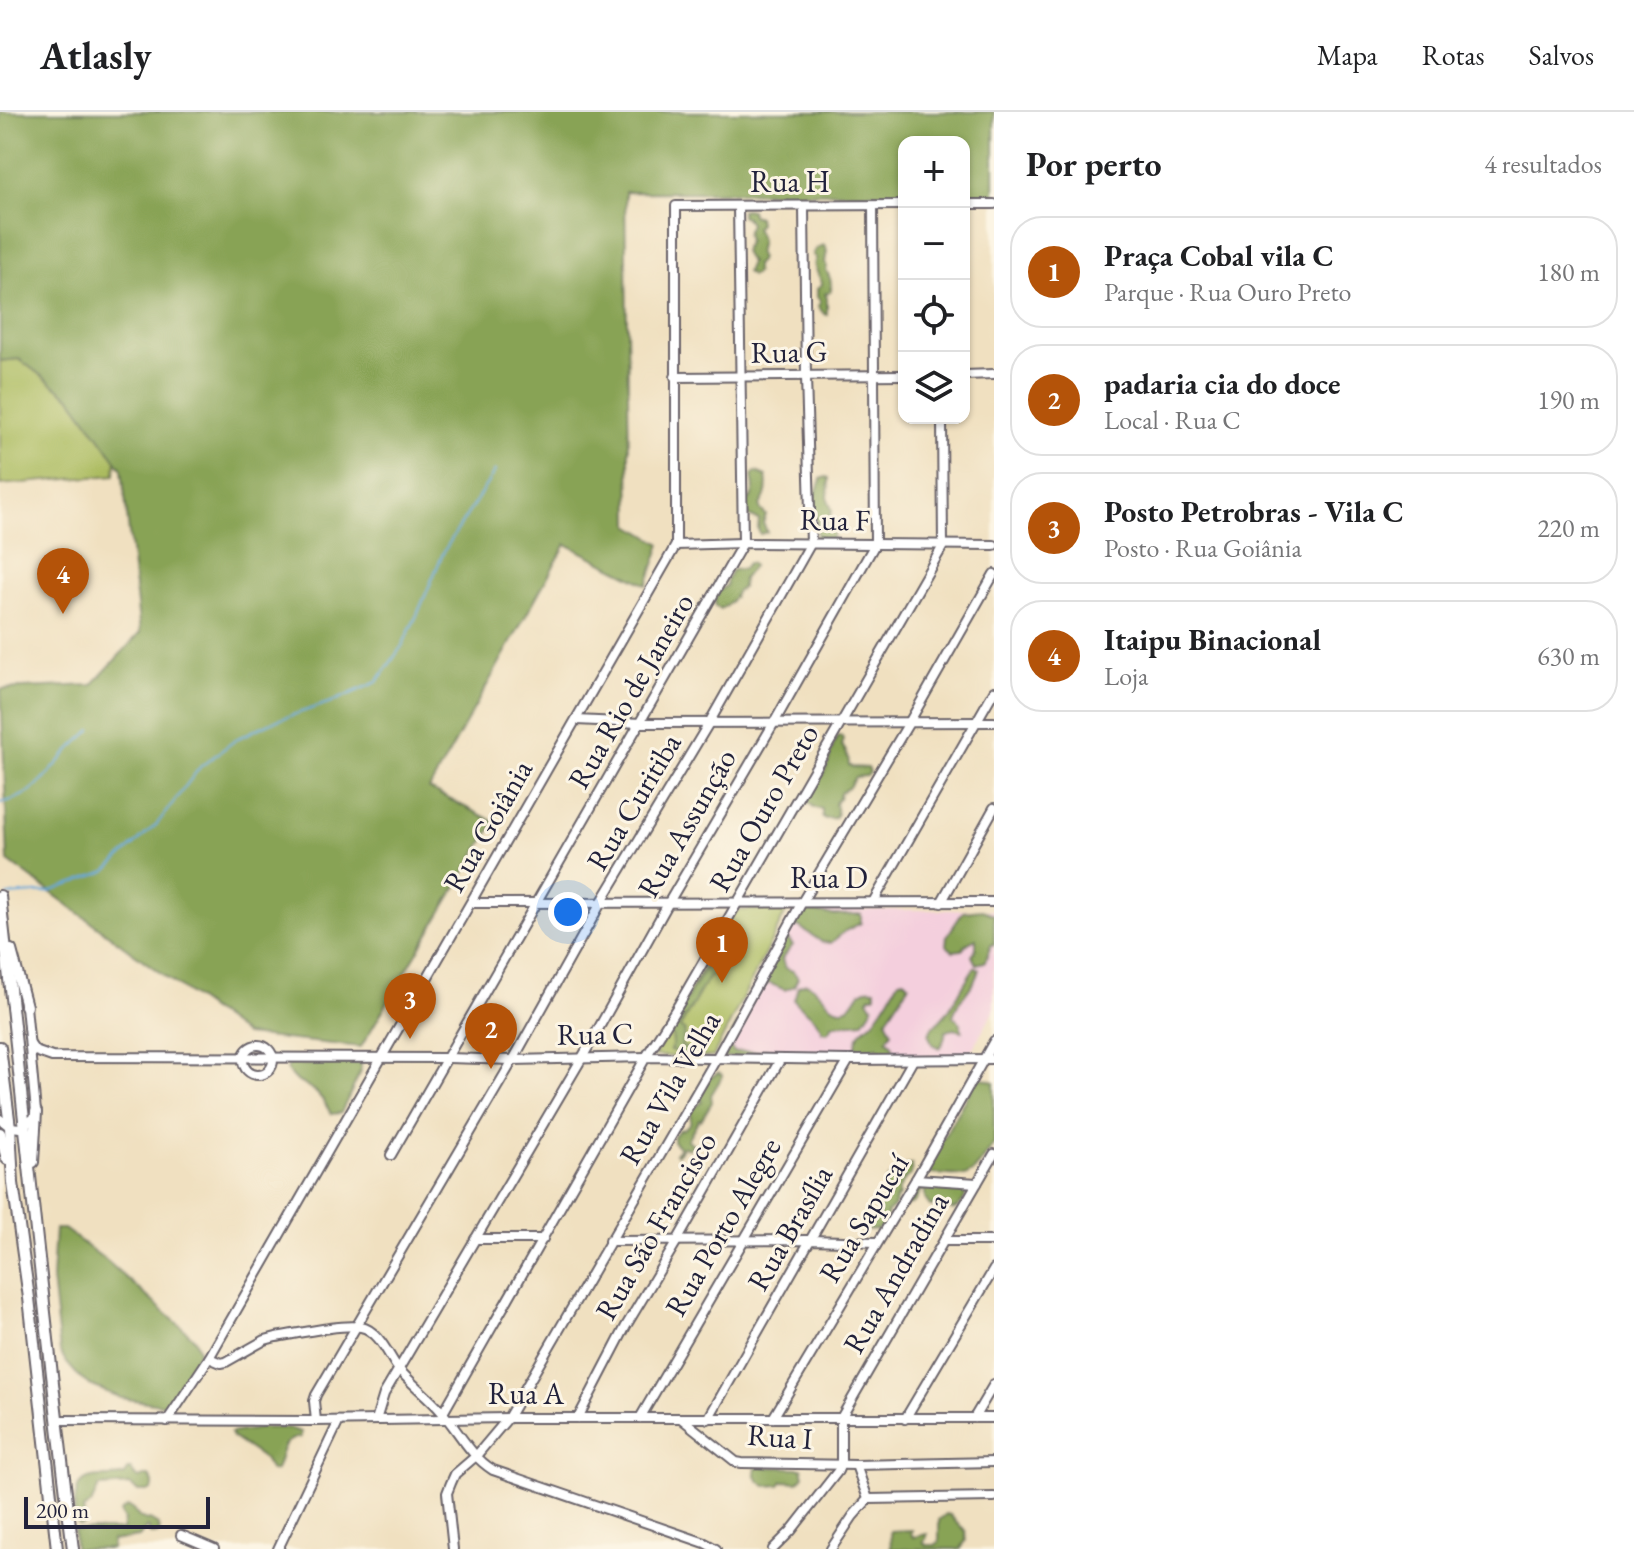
<!DOCTYPE html>
<html lang="pt">
<meta charset="utf-8">
<style>
:root{--surface:#fff;--page:#f2f2f2;--text:#202124;--muted:#757577;--line:#e0e0e0;--accent:#b45309}
body{margin:0;font-family:"EB Garamond",serif;background:var(--page);color:var(--text)}
.controls{position:absolute;right:24px;top:24px;display:grid;overflow:hidden;border-radius:16px;box-shadow:0 2px 6px #0004}
.controls button{width:72px;height:72px;display:grid;place-items:center;padding:0;border:0;border-bottom:2px solid var(--line);background:var(--surface);color:var(--text);font:40px sans-serif}
.scale{position:absolute;left:24px;bottom:20px;width:186px;box-sizing:border-box;padding-left:8px;border:4px solid #22223b;border-top:0;font-size:22px;line-height:28px;white-space:nowrap;color:#22223b;-webkit-text-stroke:6px #fcf5e5;paint-order:stroke}
.you{position:absolute;left:568px;top:800px;width:28px;height:28px;margin:-20px;border:6px solid #fff;border-radius:50%;background:#1a73e8;box-shadow:0 0 0 12px #1a73e833}
.badge{display:grid;place-items:center;width:52px;height:52px;border-radius:50%;background:var(--accent);color:#fff;font-size:26px;font-weight:700}
.pin{position:absolute;translate:-50% -66px;filter:drop-shadow(0 2px 4px #0008)}
.pin::after{content:'';position:absolute;top:42px;width:28px;height:24px;background:inherit;clip-path:polygon(0 0,100% 0,50% 100%)}
.list{margin:0;padding:0;list-style:none}
h2{display:flex;justify-content:space-between;align-items:center;height:104px;margin:0;padding:0 32px;font-size:34px}
h2 small{font-size:26px;font-weight:400;color:var(--muted)}
.list li{display:grid;grid-template-columns:52px 1fr auto;gap:24px;align-items:center;box-sizing:border-box;height:112px;margin:0 16px 16px;padding:0 16px;border:2px solid var(--line);border-radius:32px}
.list b{display:block;font-size:30px;white-space:nowrap}
.list p{margin:0;font-size:26px;white-space:nowrap;color:var(--muted)}
.list em{font-size:26px;font-style:normal;color:var(--muted)}
.icon{flex:none;width:44px;height:44px;fill:none;stroke:currentColor;stroke-width:2;stroke-linecap:round;stroke-linejoin:round}
.map{position:relative;flex:none;width:994px;height:1437px;overflow:hidden}
header{display:flex;align-items:center;gap:48px;box-sizing:border-box;height:112px;padding:0 40px;background:var(--surface);border-bottom:2px solid var(--line)}
header strong{font-size:38px}
nav{display:flex;gap:44px;margin-inline-start:auto;font-size:28px}
main{display:flex}
aside{flex:1;background:var(--surface)}
.map>svg:first-child{display:block}
.built{fill:#f4cfdd}
.green{fill:#abbb5e;stroke:#666e4c;stroke-width:2}
.forest{fill:#88a355;stroke:#556248;stroke-width:2}
.lines{fill:none;stroke-linecap:round;stroke-linejoin:round}
.stream{stroke:#66a8da;stroke-width:2}
.minor-casing{stroke:#6a646a;stroke-width:12}
.major-casing{stroke:#6a646a;stroke-width:14}
.minor{stroke:#fff;stroke-width:8}
.major{stroke:#fff;stroke-width:10}
.labels{text-anchor:middle;stroke-width:6;stroke-linejoin:round;paint-order:stroke}
.street-label{font-size:30px;fill:#22223b;stroke:#fcf5e5}
</style>
<header>
<strong>Atlasly</strong>
<nav><a>Mapa</a><a>Rotas</a><a>Salvos</a></nav>
</header>
<main>
<div class="map">
<svg width="994" height="1437" viewBox="0 0 994 1437">
<rect width="100%" height="100%" fill="#fcf5e5"/>
<filter id="ink" filterUnits="userSpaceOnUse"><feTurbulence type="fractalNoise" baseFrequency=".0125" numOctaves="2"/><feDisplacementMap in="SourceGraphic" scale="16" xChannelSelector="R" yChannelSelector="G"/><feConvolveMatrix kernelMatrix="1 2 1 2 8 2 1 2 1" color-interpolation-filters="sRGB"/></filter>
<filter id="wash" filterUnits="userSpaceOnUse"><feTurbulence type="fractalNoise" baseFrequency=".006" numOctaves="4" result="noise"/><feDisplacementMap in="SourceGraphic" scale="32" xChannelSelector="R" yChannelSelector="G"/><feGaussianBlur stdDeviation="1.8" result="paint"/><feColorMatrix in="noise" values="0 0 0 0 0 0 0 0 0 0 0 0 0 0 0 0 0 1.4 0 .05"/><feComposite in="paint" operator="in"/></filter>
<g filter="url(#wash)">
<rect width="100%" height="100%" fill="#f0e0c0"/>
<polygon class="built" points="800,798 994,798 994,899 967,946 720,945"/>
<g class="green">
<polygon points="19,247 71,286 116,348 115,363 0,373 0,249"/>
<polygon points="734,798 787,798 713,945 654,944"/>
</g>
<g class="forest">
<polygon points="0,0 994,0 994,82 964,82 964,30 904,30 904,81 625,80 630,413 661,432 647,473 566,432 429,677 495,710 361,935 245,923 8,749 1,577 92,573 140,521 122,357 71,286 19,247 0,249"/>
<polygon points="745,97 751,98 752,103 758,105 759,112 755,116 761,128 758,141 760,148 755,153 756,160 754,163 751,164 746,160 750,150 743,139 748,129 746,121 750,112 746,105 741,104 741,98"/>
<path d="M824,133l3,6 -2,11 2,5 -1,3c4,7 6,12 5,21l-6,3 2,4v17l-3,-1 -6,-8 3,-5 -4,-4v-8l5,-5c-2,-10 -11,-16 -6,-25l-3,-4c1,-7 5,-8 11,-10z"/>
<path d="M756,360l10,4c1,5 1,14 -1,20 -2,6 -6,6 -5,13l6,6 -3,8 4,9 -7,2 -2,-5 1,-9 -11,-4 -5,-15 8,-3 3,-10 -2,-13z"/>
<path d="M826,365l3,1 -1,21 4,12 -6,15 8,5 -2,9h-8l-7,-3 -1,-10 2,-4 -3,-5v-6l-4,-3c0,-11 8,-20 10,-30z"/>
<path d="M748,451h3l2,3 -10,13 -1,9 -6,4c-2,8 -8,13 -16,17l-4,-2c-4,-8 2,-17 10,-21l1,-7 5,-9 11,-1z"/>
<path d="M838,624h3l2,3 -2,6c5,4 8,13 8,20l3,2 16,1 2,4 -3,4 -12,1 -6,10 -9,6 -1,5 -4,5 2,11 -2,4 -10,1 -3,-3v-7l-7,-1 -7,-6c3,-18 9,-16 16,-29 7,-12 6,-25 14,-37z"/>
<polygon points="982,798 994,803 994,832 991,833 985,850 976,852 972,844 976,836 976,827 968,831 962,838 953,839 946,833 947,824 963,800"/>
<path d="M807,799l27,4 27,-1v9l-16,8 -14,12 -9,-1 -24,-16 -9,4 -2,8 6,7 -11,14 3,9 8,3 5,7 -4,8 -9,4 -16,-7c-22,11 -24,44 -40,62l5,7c11,-2 23,2 32,-3v9l-47,-1 79,-144z"/>
<polygon points="719,849 729,850 723,857 708,866 680,915 685,919 681,934 690,938 697,929 703,931 696,945 670,938 673,932 672,923 668,919 704,857"/>
<path d="M975,855l4,2c-4,19 -21,28 -26,47l7,6 2,9 -8,-2 -8,2 -2,9 -4,8 -8,-4 -3,-9 3,-8c20,-13 28,-41 43,-60z"/>
<path d="M903,867l4,2 2,4 -23,35 6,12 -5,7 6,7v5h-14l-2,-4 -11,7 -9,-2c-5,-22 12,-22 21,-37 8,-11 15,-23 21,-35z"/>
<path d="M806,871c16,5 22,28 37,26 15,-2 11,-24 32,-20v7h-4l-3,3 5,8 -10,15 -31,3 -1,4 -4,3 -5,-1c-4,-13 -19,-21 -28,-31l4,-14z"/>
<path d="M361,951c1,12 -15,37 -20,50l-10,1c-5,-9 -9,-17 -17,-23 -11,-8 -22,-9 -27,-22l2,-5 35,1z"/>
<polygon points="718,961 722,963 722,965 711,983 712,990 701,1008 699,1007 687,1028 693,1032 688,1037 683,1034 677,1043 675,1041 680,1036 673,1029 673,1025 679,1018 683,1017 690,1012 691,998 702,990 700,986 695,985 708,966"/>
<polygon points="977,966 983,966 994,970 994,1032 980,1052 974,1059 965,1064 929,1062 925,1058"/>
<polygon points="908,1053 912,1053 911,1063 905,1067 898,1079 899,1084 896,1087 895,1094 887,1101 887,1109 877,1118 860,1118 864,1112 870,1113 868,1109 871,1106 880,1102 876,1094 890,1084 890,1080 886,1078 886,1069 889,1065 899,1063 903,1055"/>
<path d="M924,1071l37,2 5,8c-1,7 -6,14 -13,17l-9,-4h-14l-5,-7v-9l-4,-1 -5,12 -14,8 14,-24z"/>
<polygon points="55,1117 64,1117 107,1149 195,1227 199,1239 174,1289 166,1293 121,1286 90,1273 81,1267 67,1251 60,1240 52,1167"/>
<path d="M262,1316h26l13,4v5c-23,4 -17,15 -25,33l-5,1 -7,-12 -32,-22 -2,-4z"/>
<path d="M760,1355l42,1 2,8 -6,6 -15,-1 -3,4 -14,1c-7,-4 -13,-10 -10,-18z"/>
<path d="M129,1357h2l3,6 5,3 5,-2h5l4,6v5l-3,4h-13l-6,-6 -32,2 -8,17 -8,6 3,13 -3,2 -4,1c-8,-11 -4,-30 0,-41 13,-13 30,-5 46,-10z"/>
<polygon points="127,1395 131,1396 139,1405 146,1409 150,1408 158,1413 160,1417 158,1422 153,1423 149,1421 149,1416 147,1415 139,1425 112,1429 111,1437 75,1437 74,1418 122,1418 124,1408 120,1400"/>
<polygon points="946,1402 950,1403 956,1410 966,1419 966,1428 961,1437 891,1437 890,1419 912,1418 911,1421 913,1425 927,1422 926,1427 923,1430 926,1433 935,1433 939,1430 939,1408"/>
</g>
<g class="lines">
<g class="stream">
<path d="M0,691c35,-7 44,-25 67,-50 7,-8 16,-15 24,-23"/>
<polyline points="8,783 49,780 106,759 157,712 200,655 238,626 272,610 334,589 377,570 402,534 417,503 444,439 495,359"/>
</g>
</g>
</g>
<g filter="url(#ink)">
<g class="lines">
<g class="minor-casing">
<g id="minor">
<polyline points="964,92 994,92"/>
<polyline points="964,263 994,262"/>
<polyline points="675,265 904,263"/>
<polyline points="676,433 743,431 994,433"/>
<polyline points="576,608 641,611 994,610"/>
<polyline points="873,790 994,579"/>
<polyline points="472,791 994,790"/>
<polyline points="941,791 994,696"/>
<polyline points="30,932 35,939 52,945 448,946 513,948 646,945 849,948 994,947"/>
<circle cx="258" cy="948" r="15"/>
<polyline points="0,1007 10,1015 21,1016 34,1006 36,1000 26,894 24,891"/>
<polyline points="391,1043 743,431 738,94"/>
<polyline points="916,1067 977,1071"/>
<polyline points="475,1127 543,1127"/>
<polyline points="609,1129 811,1128 876,1130"/>
<polyline points="944,1129 994,1129"/>
<path d="M209,1246l12,5 5,-1 39,-22 11,-3c19,-3 68,-14 85,-10 17,3 27,27 36,40 13,16 30,28 44,44 17,19 29,45 52,59l212,73 11,6"/>
<polyline points="443,1301 646,945 679,892 943,434 942,306"/>
<polyline points="578,1306 626,1214 677,1129 780,948"/>
<polyline points="640,1306 849,948"/>
<polyline points="773,1306 916,1067 994,929"/>
<polyline points="974,1306 994,1272"/>
<polyline points="682,1307 736,1350 742,1351 856,1353 994,1350"/>
<polyline points="708,1307 913,948"/>
<polyline points="905,1307 994,1157"/>
<polyline points="57,1308 316,1309 508,1306 994,1306"/>
<polyline points="376,1308 384,1282 582,946 669,790 775,609 875,432 873,94"/>
<polyline points="167,1309 209,1246 676,433 676,94 904,93"/>
<polyline points="316,1309 314,1289 316,1283 513,948 602,789 709,611 811,431 806,265 804,95"/>
<polyline points="868,1387 994,1385"/>
<polyline points="181,1423 214,1437"/>
<polyline points="278,1437 339,1309"/>
<polyline points="453,1437 447,1381 451,1371 455,1362 476,1344 508,1306 716,947 802,790 910,609 994,462"/>
<polyline points="773,1437 791,1419 838,1359 841,1352 841,1306 994,1042"/>
<polyline points="831,1437 853,1404 868,1387 856,1353"/>
</g>
</g>
<g class="major-casing">
<g id="major">
<path d="M0,784c24,218 45,436 73,653"/>
<polyline points="11,838 26,894"/>
<polyline points="0,935 10,1015 13,1071 29,1186 57,1437"/>
<polyline points="0,1021 7,1047"/>
<polyline points="33,1050 36,1000"/>
</g>
</g>
<use href="#minor" class="minor"/>
<use href="#major" class="major"/>
</g>
</g>
<g class="labels">
<g class="street-label">
<text x="790" y="80">Rua H</text>
<text transform="translate(789 240) rotate(-1)" y="10">Rua G</text>
<text transform="translate(835 408) rotate(1)" y="10">Rua F</text>
<text transform="translate(631 579) rotate(-60)" y="10">Rua Rio de Janeiro</text>
<text transform="translate(634 690) rotate(-59)" y="10">Rua Curitiba</text>
<text transform="translate(764 696) rotate(-60)" y="10">Rua Ouro Preto</text>
<text transform="translate(687 711) rotate(-60)" y="10">Rua Assunção</text>
<text transform="translate(488 714) rotate(-60)" y="10">Rua Goiânia</text>
<text x="829" y="776">Rua D</text>
<text transform="translate(595 922) rotate(-1)" y="10">Rua C</text>
<text transform="translate(670 976) rotate(-60)" y="10">Rua Vila Velha</text>
<text transform="translate(864 1106) rotate(-59)" y="10">Rua Sapucaí</text>
<text transform="translate(656 1114) rotate(-60)" y="10">Rua São Francisco</text>
<text transform="translate(723 1115) rotate(-60)" y="10">Rua Porto Alegre</text>
<text transform="translate(790 1116) rotate(-60)" y="10">Rua Brasília</text>
<text transform="translate(896 1161) rotate(-60)" y="10">Rua Andradina</text>
<text x="526" y="1292">Rua A</text>
<text transform="translate(780 1325) rotate(4)" y="10">Rua I</text>
</g>
</g>
</svg>
<div class="controls">
<button>+</button>
<button>−</button>
<button><svg class="icon" aria-label="locate" viewBox="0 0 24 24"><circle cx="12" cy="12" r="6"/><path d="M12 2v4M12 18v4M2 12h4M18 12h4"/></svg></button>
<button><svg class="icon" aria-label="layers" viewBox="0 0 24 24"><path d="M12 4l9 5-9 5-9-5zM3 14l9 5 9-5"/></svg></button>
</div>
<div class="scale">200 m</div>
<div class="you"></div>
<div class="pin badge" style="left:722px;top:871px">1</div>
<div class="pin badge" style="left:491px;top:957px">2</div>
<div class="pin badge" style="left:410px;top:927px">3</div>
<div class="pin badge" style="left:63px;top:502px">4</div>
</div>
<aside>
<h2>Por perto<small>4 resultados</small></h2>
<ul class="list">
<li><span class="badge">1</span><div><b>Praça Cobal vila C</b><p>Parque · Rua Ouro Preto</p></div><em>180 m</em></li>
<li><span class="badge">2</span><div><b>padaria cia do doce</b><p>Local · Rua C</p></div><em>190 m</em></li>
<li><span class="badge">3</span><div><b>Posto Petrobras - Vila C</b><p>Posto · Rua Goiânia</p></div><em>220 m</em></li>
<li><span class="badge">4</span><div><b>Itaipu Binacional</b><p>Loja</p></div><em>630 m</em></li>
</ul>
</aside>
</main>
